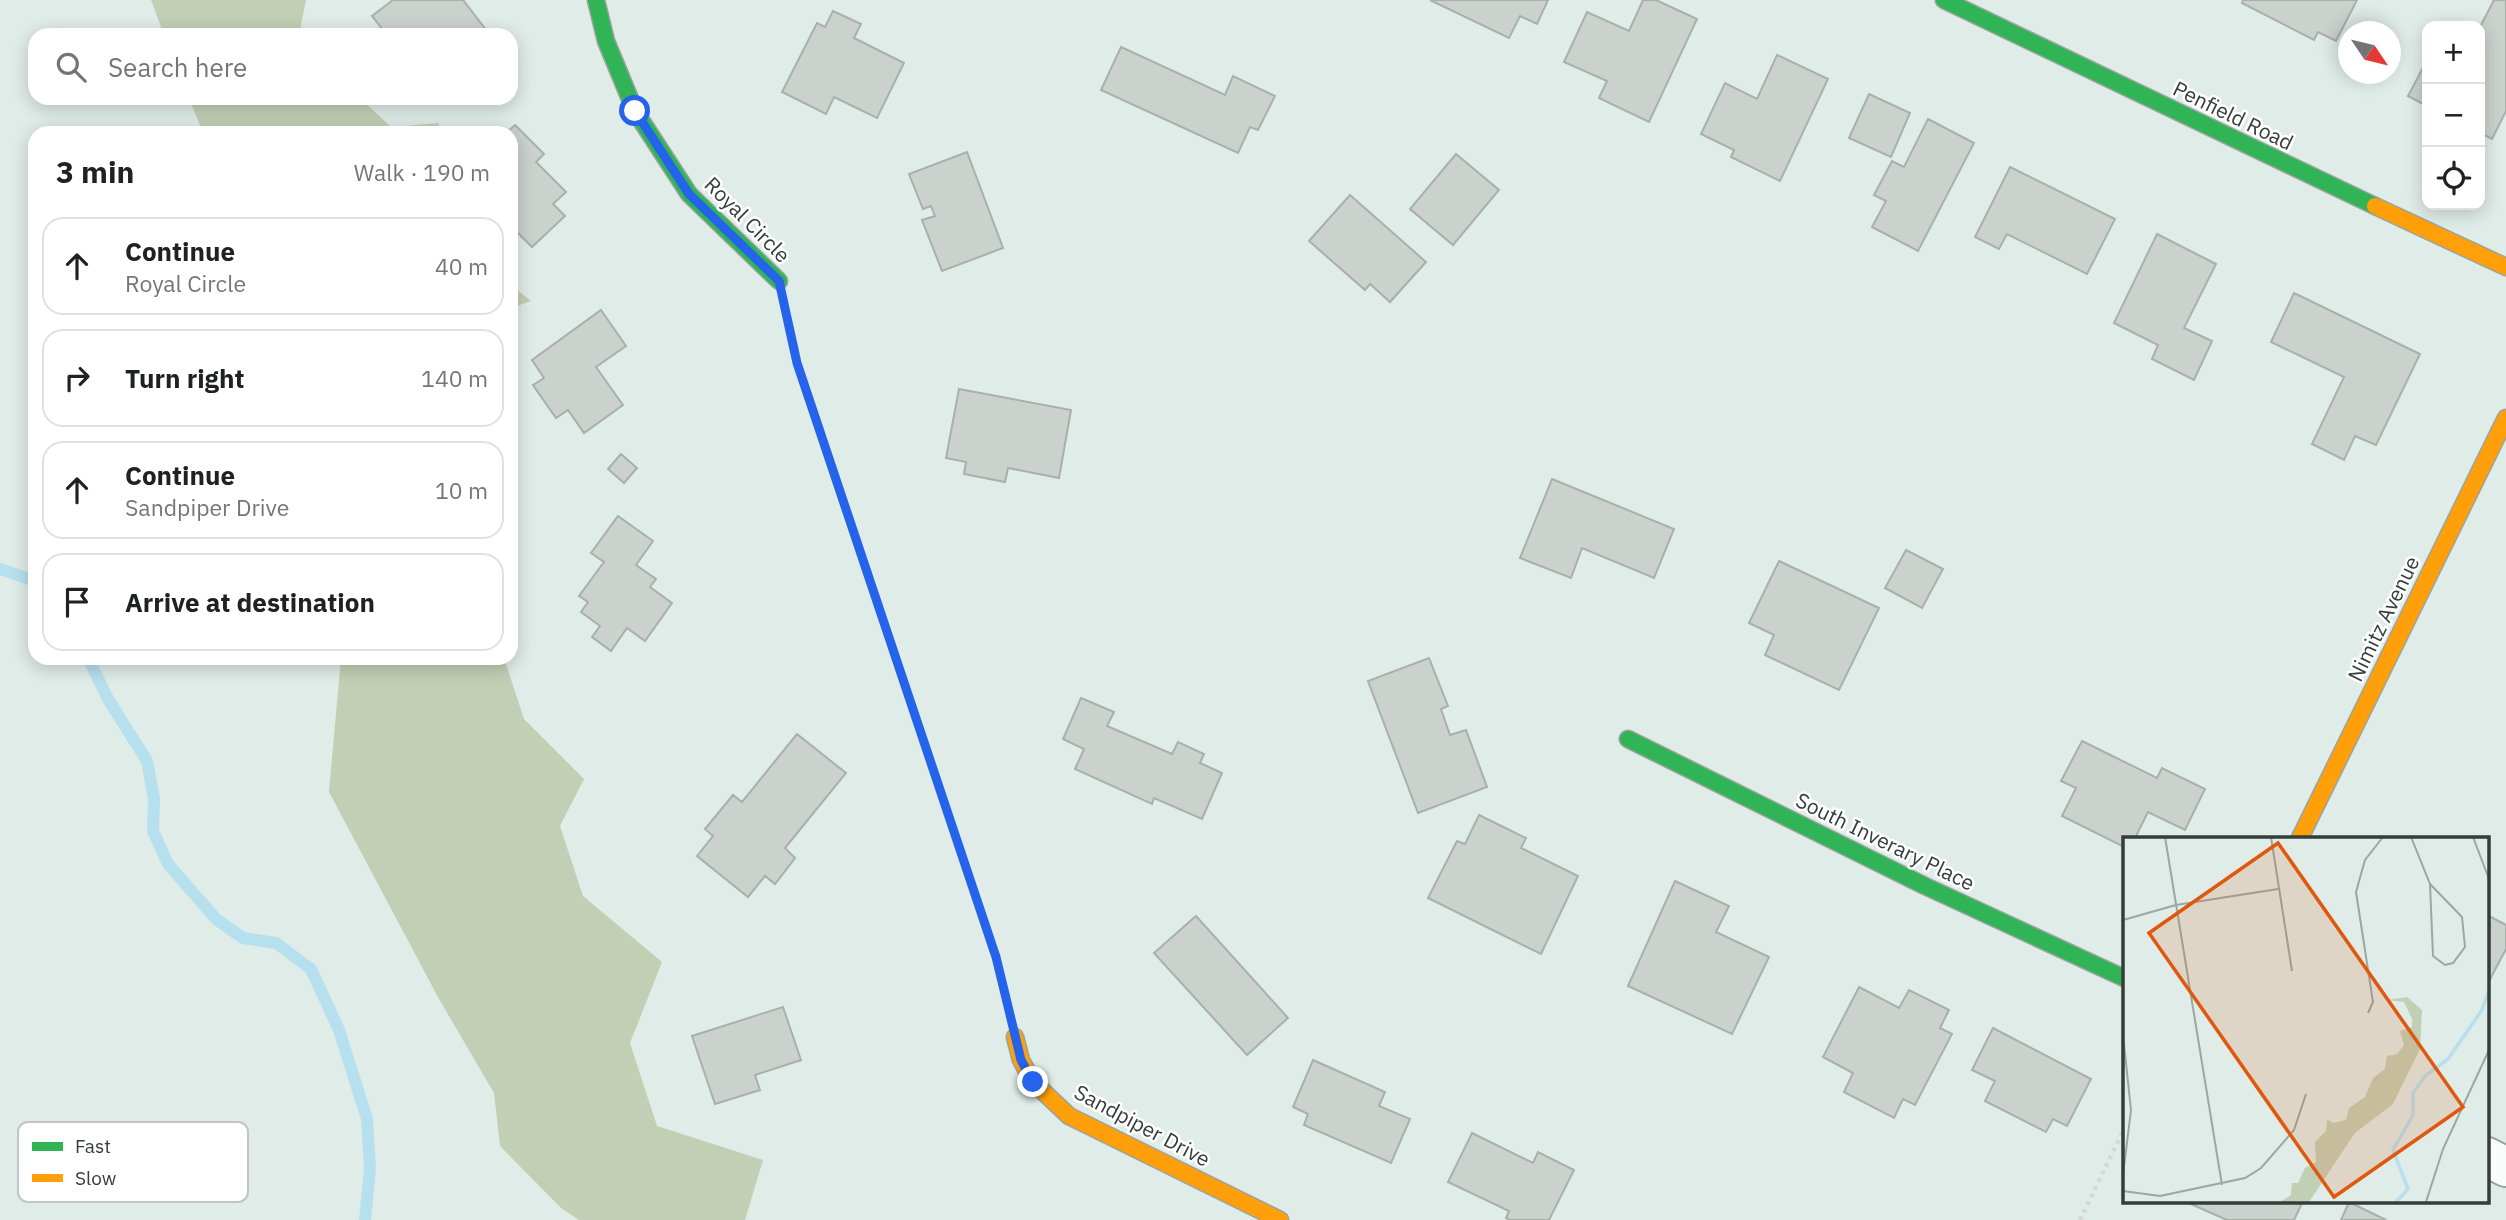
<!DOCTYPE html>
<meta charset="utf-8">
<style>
:root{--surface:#fff;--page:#f6f6f6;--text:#202124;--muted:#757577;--line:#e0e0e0}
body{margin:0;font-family:"IBM Plex Sans",sans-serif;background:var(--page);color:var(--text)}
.controls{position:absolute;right:21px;top:21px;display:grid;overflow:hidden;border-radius:14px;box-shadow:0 4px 18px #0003}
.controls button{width:63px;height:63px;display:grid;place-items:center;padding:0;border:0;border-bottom:2px solid var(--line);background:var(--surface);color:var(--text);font:35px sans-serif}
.compass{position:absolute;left:2338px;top:21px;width:63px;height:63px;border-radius:50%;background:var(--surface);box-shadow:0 4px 18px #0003;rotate:125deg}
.stop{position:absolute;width:21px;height:21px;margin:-16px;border:5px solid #2563eb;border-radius:50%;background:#fff}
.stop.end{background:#2563eb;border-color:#fff;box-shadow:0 2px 7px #0008}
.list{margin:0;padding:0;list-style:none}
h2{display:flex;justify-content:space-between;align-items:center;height:91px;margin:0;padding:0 28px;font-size:30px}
h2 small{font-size:23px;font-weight:400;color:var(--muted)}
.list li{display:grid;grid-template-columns:46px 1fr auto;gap:21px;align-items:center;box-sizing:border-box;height:98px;margin:0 14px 14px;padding:0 14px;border:2px solid var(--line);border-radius:21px}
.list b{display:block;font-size:26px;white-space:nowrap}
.list p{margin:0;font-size:23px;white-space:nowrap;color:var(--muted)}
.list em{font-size:23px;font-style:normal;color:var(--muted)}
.icon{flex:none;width:38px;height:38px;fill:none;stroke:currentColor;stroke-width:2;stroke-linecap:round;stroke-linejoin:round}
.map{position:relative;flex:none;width:2506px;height:1220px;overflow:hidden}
.search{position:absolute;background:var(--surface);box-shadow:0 4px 18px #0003;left:28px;top:28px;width:490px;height:77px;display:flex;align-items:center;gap:18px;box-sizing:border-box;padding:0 24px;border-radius:21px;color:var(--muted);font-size:26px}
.panel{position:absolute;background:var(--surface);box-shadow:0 4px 18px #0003;left:28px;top:126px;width:490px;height:539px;border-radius:21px}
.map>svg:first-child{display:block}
.forest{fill:#c2cfb5}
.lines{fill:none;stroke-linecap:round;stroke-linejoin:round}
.stream{stroke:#b7e0ee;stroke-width:12}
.building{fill:#cbd2ce;stroke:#a8b0ac;stroke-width:2}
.street-casing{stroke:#9ba3a0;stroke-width:42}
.fast-casing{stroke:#9ba3a0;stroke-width:19}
.slow-casing{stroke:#9ba3a0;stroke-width:19}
.path{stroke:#d4d7d6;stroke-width:4.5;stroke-dasharray:3.5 5;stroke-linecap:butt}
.street{stroke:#fafcfc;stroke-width:38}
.fast{stroke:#30b455;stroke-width:16}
.slow{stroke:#ff9f0a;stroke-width:16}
.route{stroke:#2563eb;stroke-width:9}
.labels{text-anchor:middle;stroke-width:5;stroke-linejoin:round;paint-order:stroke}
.street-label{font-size:21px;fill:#353d3a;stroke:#fff}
.inset-river{fill:none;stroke:#b7e0ee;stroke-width:3.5}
.inset-road{fill:none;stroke:#9ca6a2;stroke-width:2}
.view{fill:#df580e;fill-opacity:0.15;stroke:#df580e;stroke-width:3.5}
.inset-edge{fill:none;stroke:#353d3a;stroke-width:3.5}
.key{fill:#fff;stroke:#c2c5c4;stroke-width:2}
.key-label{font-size:19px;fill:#353d3a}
</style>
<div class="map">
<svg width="2506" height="1220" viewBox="0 0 2506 1220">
<rect width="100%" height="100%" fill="#e0ece8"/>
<g class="forest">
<polygon points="151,0 306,0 299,35 164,35"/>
<polygon points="189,98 360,98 391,127 439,123 437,133 203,133"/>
<polygon points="511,285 531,301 511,308"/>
<polygon points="341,658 504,658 524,719 584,779 560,826 583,896 662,962 630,1043 657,1126 763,1160 745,1220 579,1220 561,1208 500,1146 494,1093 439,999 329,792"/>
</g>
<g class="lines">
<g class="stream">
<polyline points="0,569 35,581"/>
<polyline points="88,658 108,699 147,761 154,799 153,831 168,864 216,919 243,938 276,943 311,969 339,1030 367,1119 370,1168 365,1220"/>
</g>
</g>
<g class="building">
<polygon points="393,0 463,0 490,35 387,35 372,16"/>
<polygon points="1430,0 1548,0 1537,24 1520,16 1509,38"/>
<polygon points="1643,0 1656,0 1697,19 1649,122 1599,98 1607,81 1564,62 1587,12 1629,31"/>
<polygon points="2243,0 2357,0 2336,41 2318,32 2314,40 2242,3"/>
<polygon points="2494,0 2506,0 2506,111 2492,139 2480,133 2480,27"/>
<polygon points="833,11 861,24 854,38 904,63 877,118 834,97 826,114 782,92 817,23 825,27"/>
<polygon points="1121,47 1225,95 1233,76 1275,96 1258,130 1250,127 1238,153 1101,90"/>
<polygon points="1777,55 1828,79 1780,181 1731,157 1734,150 1701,134 1725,83 1757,99"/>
<polygon points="2427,60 2427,106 2408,96"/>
<polygon points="1869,94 1910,113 1891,157 1849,138"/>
<polygon points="1928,119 1974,143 1918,251 1872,227 1886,201 1874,195 1892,161 1904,167"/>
<polygon points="515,125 544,154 536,162 566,192 553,204 565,216 532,247 511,226 511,133 506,133"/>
<polygon points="967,152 1003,248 942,271 922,220 935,216 931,206 923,209 909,174"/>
<polygon points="1456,154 1499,190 1453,245 1410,209"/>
<polygon points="2010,167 2115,219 2087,274 2007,234 1999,249 1975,237"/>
<polygon points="1350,195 1426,262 1390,302 1370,284 1365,290 1309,241"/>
<polygon points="2157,234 2216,264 2184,328 2212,341 2194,380 2152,359 2158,345 2114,323"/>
<polygon points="2294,293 2420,354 2376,445 2355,436 2344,460 2312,444 2344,377 2271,342"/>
<polygon points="601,310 626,346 596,367 623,405 584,433 568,410 556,418 533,385 544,378 532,360"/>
<polygon points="959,389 1071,410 1059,478 1008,468 1005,482 964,474 966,462 946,458"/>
<polygon points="621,454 637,468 624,483 608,469"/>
<polygon points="1552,479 1674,529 1654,578 1582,548 1571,578 1520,558"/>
<polygon points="618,516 653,541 636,565 656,579 650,587 672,603 645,641 627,628 611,651 592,637 600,626 581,612 588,602 579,596 604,562 591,553"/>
<polygon points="1906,550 1943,569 1922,608 1885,588"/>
<polygon points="1779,561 1879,608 1839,690 1765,655 1774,635 1749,623"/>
<polygon points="1429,658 1448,706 1441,709 1450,735 1466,730 1487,787 1418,813 1368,681"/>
<polygon points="1081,698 1114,712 1107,726 1172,754 1178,742 1204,754 1200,763 1222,773 1202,819 1154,798 1152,804 1075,769 1084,749 1063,739"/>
<polygon points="797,734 846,773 785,848 795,858 775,884 765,876 748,897 697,856 713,836 705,829 733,795 742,802"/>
<polygon points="2082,741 2157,778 2162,768 2205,789 2185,830 2148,812 2135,838 2124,838 2124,847 2062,816 2076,788 2061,781"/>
<polygon points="1479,815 1526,838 1521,848 1578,876 1541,954 1428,898 1457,841 1465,844"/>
<polygon points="1675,881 1729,906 1716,932 1769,957 1732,1034 1628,986"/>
<polygon points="2487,915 2506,925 2506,949 2487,985"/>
<polygon points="1196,916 1288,1018 1247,1055 1154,953"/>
<polygon points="1859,987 1899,1008 1909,990 1949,1010 1940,1028 1952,1034 1915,1105 1903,1099 1894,1118 1844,1092 1853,1073 1823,1057"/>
<polygon points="783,1007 801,1060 755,1075 760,1090 715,1104 692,1036"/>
<polygon points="1993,1028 2091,1079 2067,1126 2053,1119 2046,1132 1985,1101 1995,1081 1972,1070"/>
<polygon points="1313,1060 1385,1092 1379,1106 1410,1119 1391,1163 1304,1125 1308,1114 1293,1107"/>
<polygon points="1472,1133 1533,1163 1538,1152 1574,1170 1549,1220 1510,1220 1506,1218 1509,1211 1448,1182"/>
<polygon points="2184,1201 2303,1201 2294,1220 2227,1220"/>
<polygon points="2349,1202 2386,1220 2341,1220"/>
</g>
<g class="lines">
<g class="street-casing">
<polyline id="street" points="2487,1157 2506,1167"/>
</g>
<g class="fast-casing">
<g id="fast">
<polyline points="596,0 606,41 635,111 689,194 779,281"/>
<polyline points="1944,0 2375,206"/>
<polyline points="1628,739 1925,886 2124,978"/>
</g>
</g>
<g class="slow-casing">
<g id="slow">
<polyline points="2375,206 2506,267"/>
<polyline points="2300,838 2506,418"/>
<polyline points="1015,1037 1021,1060 1033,1082 1069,1116 1280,1220"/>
</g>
</g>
<g class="path">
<polyline points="787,317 798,363 954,827 996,956 1007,1002"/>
<polyline points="2080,1220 2124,1129"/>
</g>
<use href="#street" class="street"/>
<use href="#fast" class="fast"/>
<use href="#slow" class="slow"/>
</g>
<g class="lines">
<polyline class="route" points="635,111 689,194 779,281 797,363 996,957 1021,1060 1033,1082"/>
</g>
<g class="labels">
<g class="street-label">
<text transform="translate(2233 116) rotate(26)" y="7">Penfield Road</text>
<text transform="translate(747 220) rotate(45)" y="7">Royal Circle</text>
<text transform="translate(2384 619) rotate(-64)" y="7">Nimitz Avenue</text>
<text transform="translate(1885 842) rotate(26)" y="7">South Inverary Place</text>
<text transform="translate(1142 1126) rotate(28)" y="7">Sandpiper Drive</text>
</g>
</g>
<g transform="translate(2123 837)">
<rect width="366" height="366" fill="#e0ece8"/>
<path d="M284,160l15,13 -2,39 -27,55 -38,29 -46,69h-29l11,-7 1,-12h6l7,-15 11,-6 -1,-20 11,-11 1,-12 6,4 13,-3 3,-12 16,-11 8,-19 12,-9 2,-13 10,-2 7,-9 -4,-14 12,-4v-8l-8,-17 -16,-2z" fill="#c2cfb5"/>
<path class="inset-river" d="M273,365l12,-13 -15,-39 20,-35v-22l12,-17 23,-17 34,-49 7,-20"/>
<path class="inset-road" d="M42,0l57,348M148,0l21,134M288,0l19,47 3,72 12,9 8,-2 12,-16 -3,-30 -32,-33M350,0l16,42M0,83l53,-15 102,-16M245,176l5,-11 -17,-110 9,-32 18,-23M0,198l8,75 -8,65M0,354l37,5 85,-18 16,-10 33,-38 12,-36M303,365l17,-53 46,-99"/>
<path class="view" d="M155,6l185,264 -129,90 -185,-264z"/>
<rect width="366" height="366" class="inset-edge"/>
</g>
<rect x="18" y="1122" width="230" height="80" rx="10" class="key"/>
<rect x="32" y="1142" width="31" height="9" fill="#30b455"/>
<rect x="32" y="1174" width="31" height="8" fill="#ff9f0a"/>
<g class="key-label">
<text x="75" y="1153">Fast</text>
<text x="75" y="1185">Slow</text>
</g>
</svg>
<div class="controls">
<button>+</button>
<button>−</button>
<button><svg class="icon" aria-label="locate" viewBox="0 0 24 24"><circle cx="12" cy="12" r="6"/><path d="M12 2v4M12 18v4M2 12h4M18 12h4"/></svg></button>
</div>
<svg class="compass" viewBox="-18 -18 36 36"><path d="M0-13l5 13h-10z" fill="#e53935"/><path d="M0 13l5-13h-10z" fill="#757577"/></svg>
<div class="stop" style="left:635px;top:111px"></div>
<div class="stop end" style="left:1033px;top:1082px"></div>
<div class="search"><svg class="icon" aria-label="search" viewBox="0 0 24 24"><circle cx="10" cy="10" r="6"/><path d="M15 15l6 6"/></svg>Search here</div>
<section class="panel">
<h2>3 min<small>Walk · 190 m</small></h2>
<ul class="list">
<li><svg class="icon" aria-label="ahead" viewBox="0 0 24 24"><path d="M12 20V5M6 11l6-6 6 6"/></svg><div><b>Continue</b><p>Royal Circle</p></div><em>40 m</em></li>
<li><svg class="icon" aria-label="right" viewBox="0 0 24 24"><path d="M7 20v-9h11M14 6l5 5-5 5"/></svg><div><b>Turn right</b></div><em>140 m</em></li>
<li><svg class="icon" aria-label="ahead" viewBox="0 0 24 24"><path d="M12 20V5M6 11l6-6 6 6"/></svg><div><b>Continue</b><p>Sandpiper Drive</p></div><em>10 m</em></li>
<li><svg class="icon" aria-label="arrive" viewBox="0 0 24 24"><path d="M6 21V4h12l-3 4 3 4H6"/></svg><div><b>Arrive at destination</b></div></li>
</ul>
</section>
</div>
